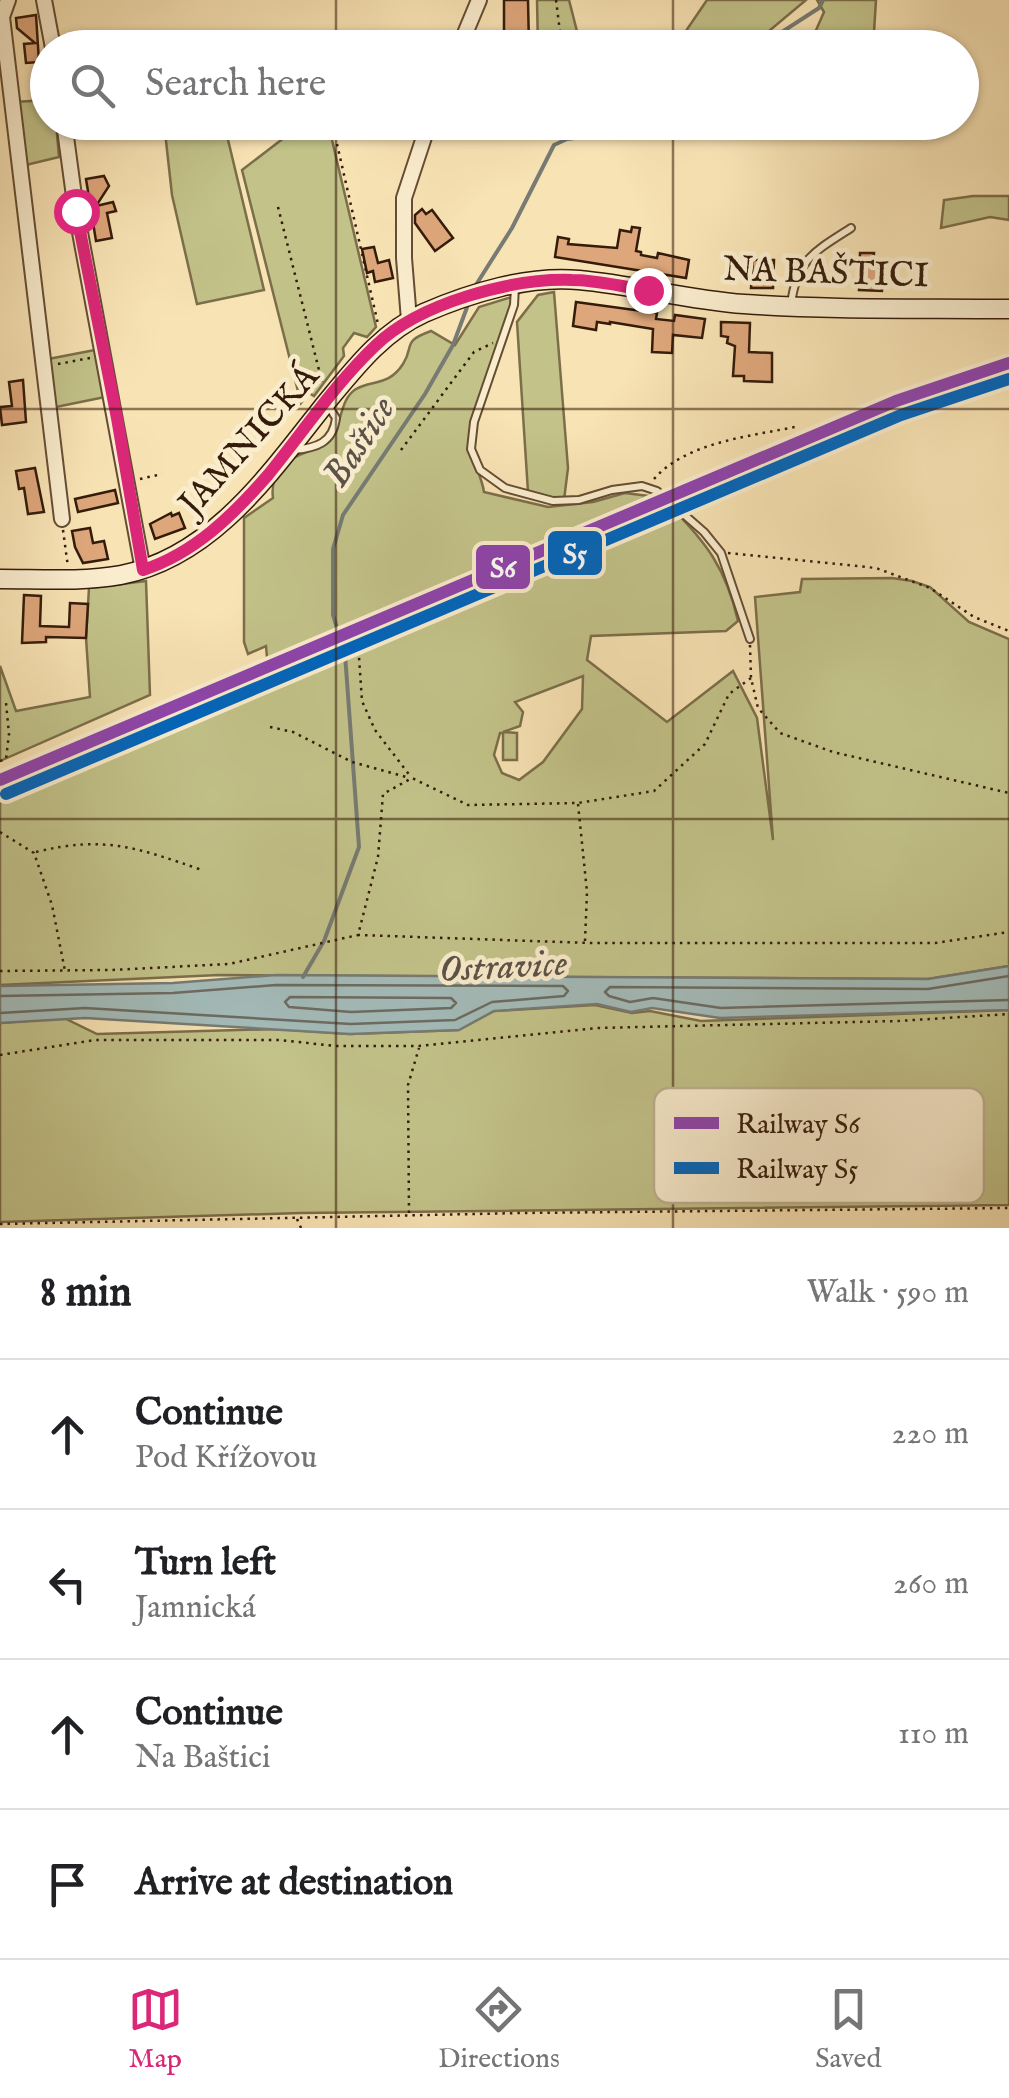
<!DOCTYPE html>
<meta charset="utf-8">
<style>
:root{--surface:#fff;--page:#f6f6f6;--text:#202124;--muted:#757577;--line:#e0e0e0;--accent:#db2777}
body{margin:0;font-family:"IM FELL English",serif;background:var(--page);color:var(--text)}
.stop{position:absolute;width:30px;height:30px;margin:-22px;border:8px solid #db2777;border-radius:50%;background:#fff}
.stop.end{background:#db2777;border-color:#fff;box-shadow:0 2px 10px #0008}
.list{margin:0;padding:0;list-style:none}
h2{display:flex;justify-content:space-between;align-items:center;height:130px;margin:0;padding:0 40px;font-size:42px}
h2 small{font-size:32px;font-weight:400;color:var(--muted)}
.list li{display:grid;grid-template-columns:65px 1fr auto;gap:30px;align-items:center;box-sizing:border-box;height:150px;padding:0 40px;border-top:2px solid var(--line)}
.list b{display:block;font-size:38px;white-space:nowrap}
.list p{margin:0;font-size:32px;white-space:nowrap;color:var(--muted)}
.list em{font-size:32px;font-style:normal;color:var(--muted)}
.icon{flex:none;width:55px;height:55px;fill:none;stroke:currentColor;stroke-width:2;stroke-linecap:round;stroke-linejoin:round}
.map{position:relative;flex:none;width:1009px;height:1228px;overflow:hidden}
.search{position:absolute;background:var(--surface);box-shadow:0 2px 8px #0004;left:30px;right:30px;top:30px;height:110px;display:flex;align-items:center;gap:25px;box-sizing:border-box;padding:0 35px;border-radius:55px;color:var(--muted);font-size:38px}
.sheet{height:730px;background:var(--surface)}
nav{display:flex;justify-content:space-around;align-items:center;box-sizing:border-box;height:140px;border-top:2px solid var(--line);background:var(--surface);font-size:28px;color:var(--muted)}
nav a{display:grid;justify-items:center;gap:5px}
nav .on{color:var(--accent)}
.map>svg:first-child{display:block}
.green{fill:#c2c289;stroke:#7b6e4a;stroke-width:2.5;fill-rule:evenodd}
.water{fill:#a3bbb9;stroke:#777b73;stroke-width:2.5}
.lines{fill:none;stroke-linecap:round;stroke-linejoin:round}
.shore{stroke:#6c6b62;stroke-width:2.5}
.stream{stroke:#777b73;stroke-width:4}
.building{fill:#dea77b;stroke:#341b0a;stroke-width:2.5}
.lane-casing{stroke:#654d34;stroke-width:10}
.street-casing{stroke:#654d34;stroke-width:18}
.secondary-casing{stroke:#341b0a;stroke-width:21}
.path{stroke:#341b0a;stroke-width:2.5;stroke-dasharray:2.5 5;stroke-linecap:butt}
.lane{stroke:#faedce;stroke-width:6}
.street{stroke:#faedce;stroke-width:14}
.secondary{stroke:#faedce;stroke-width:18}
.rail-1-casing{stroke:#faedce;stroke-width:20}
.rail-2-casing{stroke:#faedce;stroke-width:20}
.rail-1{stroke:#8e44ad;stroke-width:12}
.rail-2{stroke:#0065bd;stroke-width:12}
.route{stroke:#db2777;stroke-width:12}
.grid{fill:none;stroke:#341b0a;stroke-width:2.5;stroke-opacity:0.55}
.labels{text-anchor:middle;stroke-width:9;stroke-linejoin:round;paint-order:stroke}
.street-label{font-size:35px;fill:#341b0a;stroke:#faedce}
.water-label{font-size:38px;font-style:italic;fill:#5b5347;stroke:#faedce}
.key{fill:#faedce;stroke:#bfae93;stroke-width:2.5}
.key-label{font-size:28px;fill:#341b0a}
.line-badge{stroke:#faedce;stroke-width:4}
.badge-label{font-size:28px;text-anchor:middle;font-weight:bold;fill:#fff}
</style>
<div class="map">
<svg width="1009" height="1228" viewBox="0 0 1009 1228">
<rect width="100%" height="100%" fill="#f8e3b4"/>
<filter id="stains"><feTurbulence type="fractalNoise" baseFrequency=".002" numOctaves="4"/><feColorMatrix values="0 0 0 0 .2 0 0 0 0 .09 0 0 0 0 .02 0 0 0 .5 -.17"/></filter>
<radialGradient id="worn" r=".72"><stop offset=".6" stop-color="#630" stop-opacity="0"/><stop offset="1" stop-color="#630" stop-opacity=".3"/></radialGradient>
<g class="green">
<polygon points="537,0 569,0 581,47 538,47"/>
<polygon points="707,0 806,0 750,47 675,47"/>
<polygon points="817,0 876,0 874,32 868,47 816,47 813,37 824,12"/>
<polygon points="47,100 48,122 56,123 59,157 22,166 15,102"/>
<polygon points="164,123 224,123 264,290 197,304 172,195"/>
<polygon points="300,123 328,123 376,327 367,337 354,333 343,348 344,356 314,396 309,393 301,403 242,170 289,134 298,132"/>
<polygon points="973,196 1009,196 1009,220 990,217 941,228 944,200"/>
<polygon points="554,292 568,468 564,500 528,492 517,322 538,295"/>
<path d="M515,296c-11,35 -46,119 -44,151 1,14 11,30 13,45l64,15 45,-5 32,-9 24,3 -382,162 -1,-12 -18,8 -4,-12v-124l29,-20c-2,-14 2,-24 12,-34 13,-13 34,-12 47,-27 10,-14 8,-38 24,-48 16,-9 33,-3 47,-25 12,-19 -2,-22 28,-33l24,14 24,-38z"/>
<polygon points="95,350 105,397 51,408 43,360"/>
<path d="M669,505c37,37 57,63 69,116l-12,10 -135,5 -4,24 80,62 66,-51 24,47 16,122 -18,-243 45,-5 2,-13 90,-1 20,3 18,6 39,35 40,17v327l-81,13 -709,-4 -219,10v-196zM583,676l-1,33 -39,53 -24,18 -17,-7 -8,-18 6,-22h3v27h14v-27l-14,-1 17,-6 3,-14 -8,-10z"/>
<polygon points="146,581 150,695 0,761 0,666 16,711 90,697 86,638 89,588"/>
<polygon points="595,1005 632,1013 650,1011 701,1021 1009,1010 1009,1205 301,1213 0,1222 0,1023 64,1018 97,1034 277,1029 350,1034 458,1030 494,1011"/>
</g>
<polygon class="water" points="1009,966 1009,1010 720,1018 652,1008 631,1012 597,1004 494,1011 459,1030 350,1034 85,1018 0,1023 0,986 173,983 276,975 928,979"/>
<g class="lines">
<g class="shore">
<polyline points="1009,976 928,989 610,987 605,992 609,996 630,1002 653,998 721,1008 1009,1000"/>
<polyline points="0,996 173,993 276,985 563,986 568,991 564,996 492,1002 455,1020 351,1024 85,1008 0,1013"/>
<polygon points="290,997 451,998 456,1003 451,1008 351,1012 289,1007 285,1002"/>
</g>
<g class="stream">
<polyline points="757,48 819,8 823,0"/>
<polyline points="474,288 512,228 554,145 567,139 645,129 656,122"/>
<polyline points="303,977 324,941 359,847 345,654 333,615 333,549 343,515 425,394 453,345 469,302"/>
</g>
</g>
<g class="building">
<polygon points="504,0 528,0 529,47 504,47"/>
<polygon points="36,15 39,62 26,63 24,44 35,43 17,28 16,18"/>
<polygon points="104,176 109,186 96,206 113,202 116,211 107,213 112,238 96,241 86,179"/>
<polygon points="422,209 426,214 432,210 453,238 435,251 415,223 415,215"/>
<polygon points="632,227 640,228 636,251 641,252 641,255 657,258 658,253 689,260 686,278 555,257 558,237 569,239 568,244 617,248 620,230 631,232"/>
<polygon points="374,247 378,263 389,260 393,278 375,282 373,271 367,273 362,249"/>
<polygon points="860,253 874,253 873,269 883,269 882,291 859,290"/>
<polygon points="753,260 774,260 773,288 751,288"/>
<polygon points="576,302 657,313 656,319 674,321 675,315 705,319 702,338 673,335 672,353 652,352 653,329 610,322 610,324 597,322 596,330 573,326"/>
<polygon points="721,322 750,323 749,352 772,353 772,382 744,381 744,376 733,376 735,346 727,343 728,337 721,336"/>
<polygon points="23,380 26,422 2,425 0,407 12,406 9,382"/>
<polygon points="35,468 44,512 28,514 24,488 19,489 16,471"/>
<polygon points="115,490 118,503 78,512 75,499"/>
<polygon points="171,513 172,516 179,513 185,528 155,539 150,524"/>
<polygon points="90,528 93,543 104,541 108,559 83,563 75,547 72,531"/>
<polygon points="24,595 41,596 40,626 69,627 70,603 88,604 86,638 46,637 46,642 22,643"/>
</g>
<g class="lines">
<g class="lane-casing">
<g id="lane">
<polyline points="515,287 514,305 474,422 471,449 480,470 505,488 553,501 579,500 612,490 642,486 657,491 704,532 721,553 750,639"/>
<path d="M791,305c5,-45 24,-54 60,-77"/>
<path d="M294,450c22,-2 39,-7 42,-32l-7,-11"/>
</g>
</g>
<g class="street-casing">
<g id="street">
<polyline points="8,0 2,17 62,519"/>
<polyline points="44,0 53,48"/>
<polyline points="459,48 479,0"/>
<polyline points="64,122 76,211 143,570"/>
<polyline points="409,320 404,258 404,198 429,122"/>
</g>
</g>
<g class="secondary-casing">
<path id="secondary" d="M0,579c40,0 81,3 121,-4 92,-18 149,-102 204,-171 29,-35 57,-72 99,-91 46,-20 105,-38 155,-33 55,5 109,20 165,24 88,6 177,4 265,5"/>
</g>
<g class="path">
<polyline points="556,0 562,48"/>
<polyline points="332,122 378,324"/>
<polyline points="278,207 322,382"/>
<polyline points="58,364 90,358"/>
<polyline points="401,450 474,352 493,343"/>
<polyline points="140,479 162,474"/>
<path d="M654,479c33,-38 100,-43 145,-53"/>
<polyline points="63,530 68,567"/>
<polyline points="728,553 876,568 930,588 974,617 1009,631"/>
<polyline points="357,628 362,701 375,730 411,777"/>
<polyline points="750,645 751,678 758,708 780,733 833,752 1009,793"/>
<polyline points="751,678 729,694 705,744 654,791 578,803 468,805 412,778 383,794 378,857 358,935 591,943 935,943 1009,932"/>
<polyline points="270,727 293,732 352,762 410,778"/>
<polyline points="0,761 6,759 9,734 6,703"/>
<polyline points="578,804 587,892 585,941"/>
<polyline points="0,832 34,853 52,905 65,971"/>
<path d="M36,852c68,-17 102,-4 166,18"/>
<polyline points="0,971 111,970 229,964 358,935"/>
<polyline points="0,1055 95,1040 280,1040 335,1046 419,1046 597,1028 898,1021 1009,1014"/>
<polyline points="409,1213 408,1085 419,1048"/>
<polyline points="297,1219 301,1228"/>
<polyline points="0,1224 522,1213 1009,1208"/>
</g>
<use href="#lane" class="lane"/>
<use href="#street" class="street"/>
<use href="#secondary" class="secondary"/>
<g class="rail-1-casing">
<polyline id="rail-1" points="0,780 896,401 1009,363"/>
</g>
<g class="rail-2-casing">
<polyline id="rail-2" points="6,794 901,415 1009,379"/>
</g>
<use href="#rail-1" class="rail-1"/>
<use href="#rail-2" class="rail-2"/>
</g>
<g class="lines">
<path class="route" d="M76,211l41,207 26,152c52,-17 90,-55 125,-95 35,-43 67,-91 107,-129 44,-43 137,-68 197,-66 25,0 51,7 76,10"/>
</g>
<path class="grid" d="M336,0v48M673,0v48M336,122v1106M673,122v1106M0,409h1009M0,819h1009"/>
<g class="labels">
<g class="street-label">
<text transform="translate(826 271) rotate(2)" y="12">NA BAŠTICI</text>
<text transform="translate(248 439) rotate(-48)" y="12">JAMNICKÁ</text>
</g>
<g class="water-label">
<text transform="translate(358 441) rotate(-57)" y="13">Baštice</text>
<text transform="translate(503 965) rotate(-3)" y="13">Ostravice</text>
</g>
</g>
<rect x="654" y="1088" width="330" height="115" rx="15" class="key"/>
<rect x="674" y="1117" width="45" height="12" fill="#8e44ad"/>
<rect x="674" y="1162" width="45" height="12" fill="#0065bd"/>
<g class="key-label">
<text x="736" y="1133">Railway S6</text>
<text x="736" y="1178">Railway S5</text>
</g>
<g class="line-badge">
<rect x="546" y="529" width="58" height="48" rx="10" fill="#0065bd"/>
<rect x="474" y="543" width="58" height="48" rx="10" fill="#8e44ad"/>
</g>
<g class="badge-label">
<text x="575" y="563">S5</text>
<text x="503" y="577">S6</text>
</g>
<rect width="100%" height="100%" filter="url(#stains)"/>
<rect width="100%" height="100%" fill="url(#worn)"/>
</svg>
<div class="stop" style="left:76px;top:211px"></div>
<div class="stop end" style="left:648px;top:290px"></div>
<div class="search"><svg class="icon" aria-label="search" viewBox="0 0 24 24"><circle cx="10" cy="10" r="6"/><path d="M15 15l6 6"/></svg>Search here</div>
</div>
<section class="sheet">
<h2>8 min<small>Walk · 590 m</small></h2>
<ul class="list">
<li><svg class="icon" aria-label="ahead" viewBox="0 0 24 24"><path d="M12 20V5M6 11l6-6 6 6"/></svg><div><b>Continue</b><p>Pod Křížovou</p></div><em>220 m</em></li>
<li><svg class="icon" aria-label="left" viewBox="0 0 24 24"><path d="M17 20v-9H6M10 6l-5 5 5 5"/></svg><div><b>Turn left</b><p>Jamnická</p></div><em>260 m</em></li>
<li><svg class="icon" aria-label="ahead" viewBox="0 0 24 24"><path d="M12 20V5M6 11l6-6 6 6"/></svg><div><b>Continue</b><p>Na Baštici</p></div><em>110 m</em></li>
<li><svg class="icon" aria-label="arrive" viewBox="0 0 24 24"><path d="M6 21V4h12l-3 4 3 4H6"/></svg><div><b>Arrive at destination</b></div></li>
</ul>
</section>
<nav>
<a class="on"><svg class="icon" aria-label="map" viewBox="0 0 24 24"><path d="M3 6l6-2 6 2 6-2v14l-6 2-6-2-6 2zM9 4v14M15 6v14"/></svg>Map</a>
<a><svg class="icon" aria-label="directions" viewBox="0 0 24 24"><path d="M12 3l9 9-9 9-9-9zM9 14v-3h6M13 9l2 2-2 2"/></svg>Directions</a>
<a><svg class="icon" aria-label="saved" viewBox="0 0 24 24"><path d="M7 4h10v16l-5-4-5 4z"/></svg>Saved</a>
</nav>
